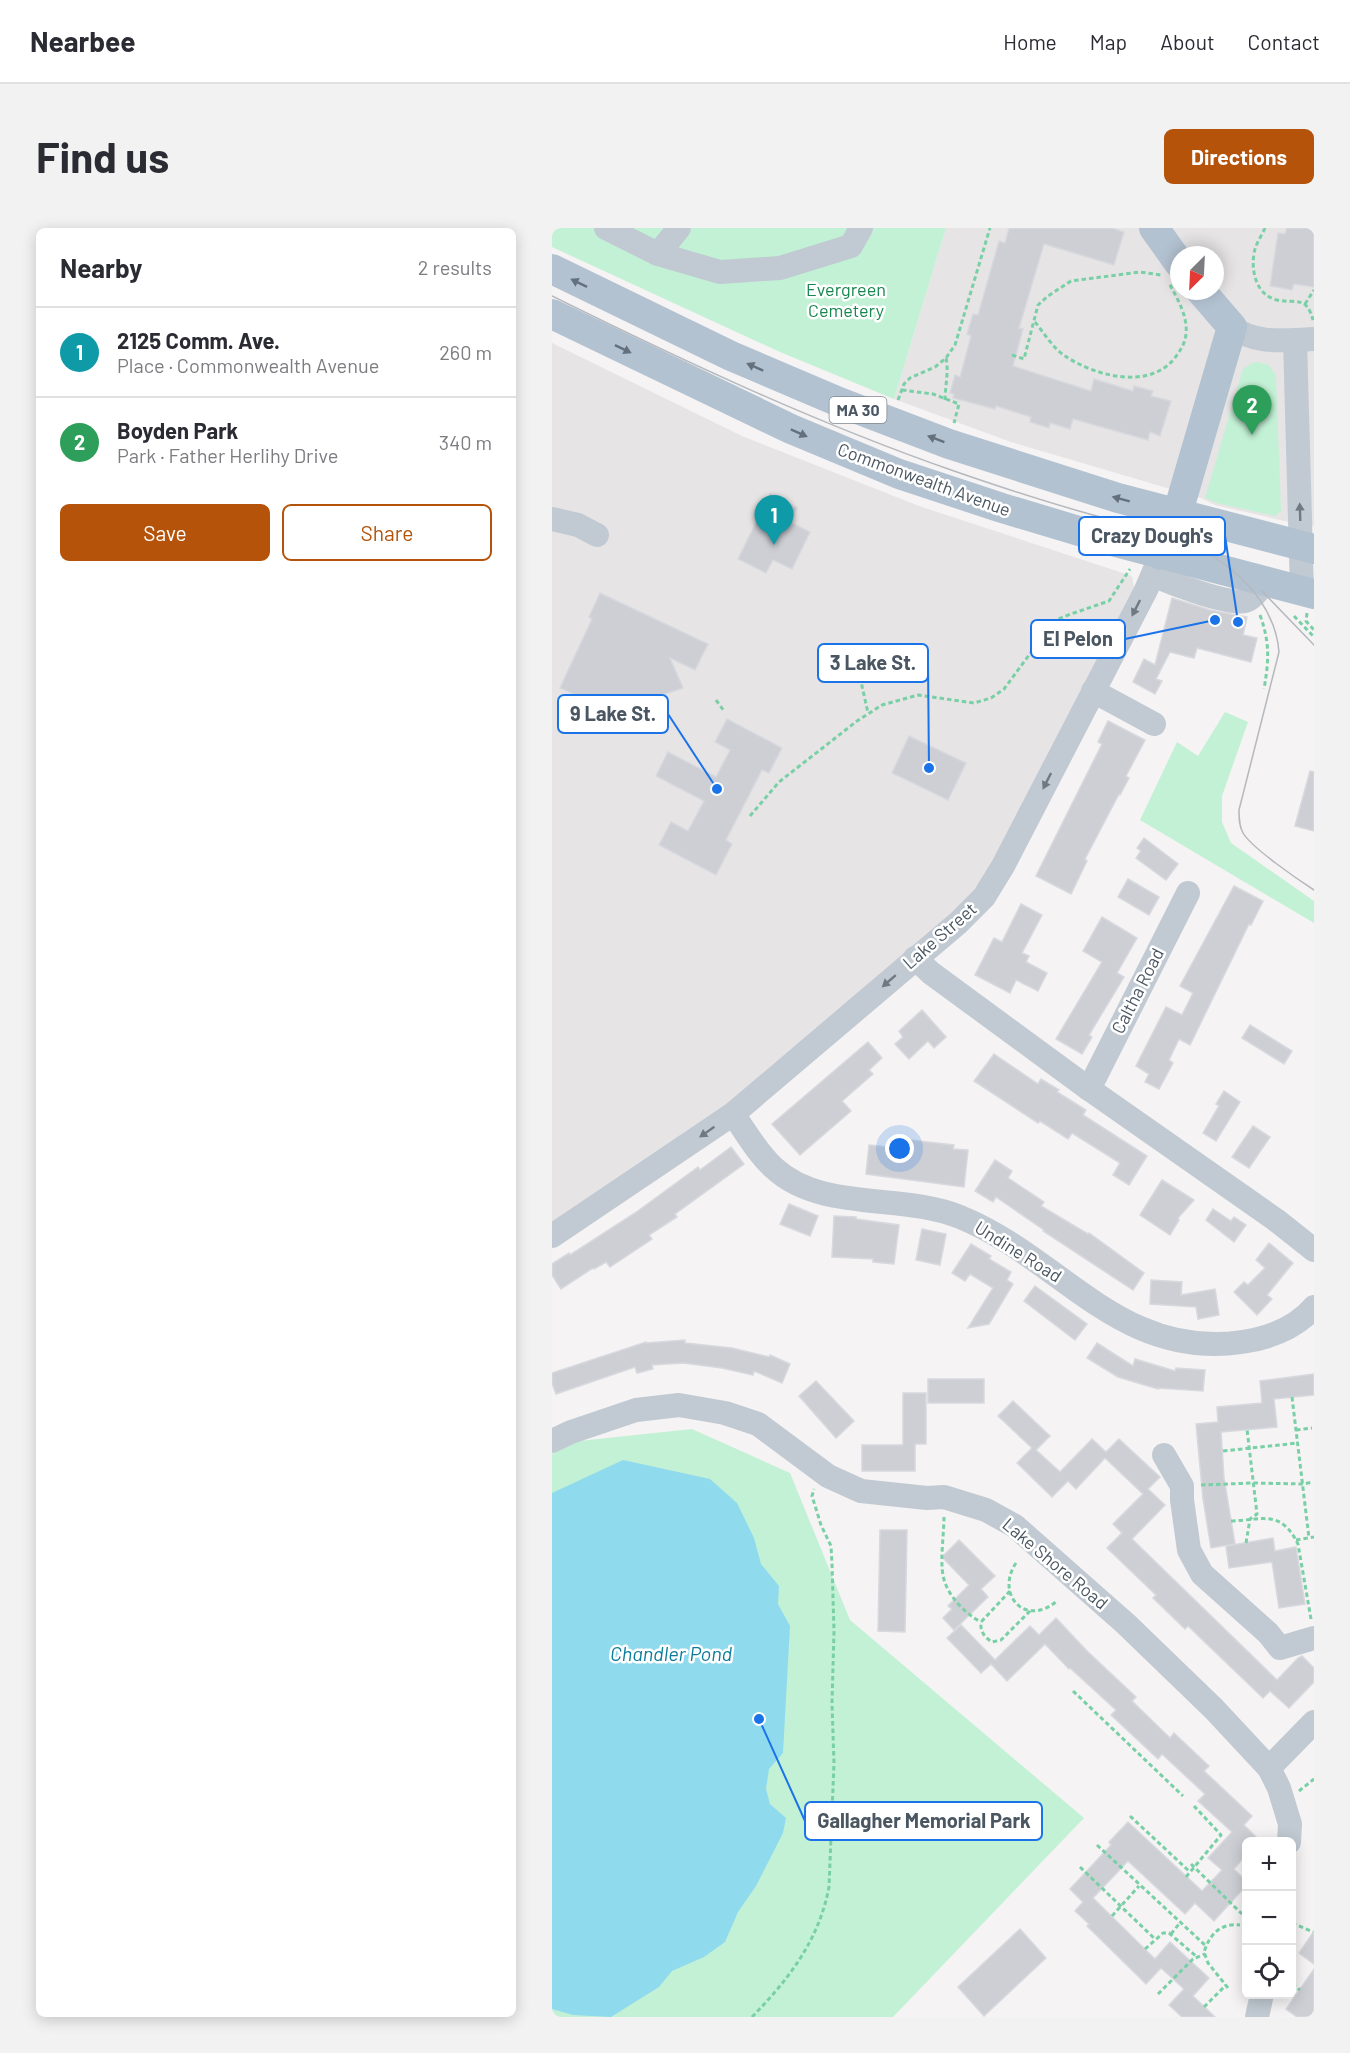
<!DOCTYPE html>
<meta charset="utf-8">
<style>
:root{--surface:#fff;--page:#f2f2f3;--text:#2b2b33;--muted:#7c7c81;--line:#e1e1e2;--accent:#b45309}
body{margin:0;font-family:Barlow,sans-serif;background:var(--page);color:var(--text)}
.controls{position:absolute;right:18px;bottom:18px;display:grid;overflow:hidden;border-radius:9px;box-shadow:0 3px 15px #0003}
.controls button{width:54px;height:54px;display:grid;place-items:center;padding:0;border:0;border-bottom:2px solid var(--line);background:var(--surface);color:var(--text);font:30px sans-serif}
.compass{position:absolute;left:618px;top:18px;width:54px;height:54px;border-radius:50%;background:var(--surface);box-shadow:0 3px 15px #0003;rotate:204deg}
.you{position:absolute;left:348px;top:921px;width:21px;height:21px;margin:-15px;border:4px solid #fff;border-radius:50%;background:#1a73e8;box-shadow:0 0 0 9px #1a73e833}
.badge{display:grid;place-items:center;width:39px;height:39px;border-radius:50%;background:var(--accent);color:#fff;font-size:20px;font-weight:700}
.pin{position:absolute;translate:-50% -50px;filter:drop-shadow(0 2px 3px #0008)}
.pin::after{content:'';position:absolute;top:32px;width:21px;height:18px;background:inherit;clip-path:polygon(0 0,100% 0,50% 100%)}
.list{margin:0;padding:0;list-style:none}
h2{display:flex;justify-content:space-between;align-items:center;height:78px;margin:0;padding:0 24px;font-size:26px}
h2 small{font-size:20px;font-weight:400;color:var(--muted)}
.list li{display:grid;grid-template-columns:39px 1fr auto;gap:18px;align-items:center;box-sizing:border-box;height:90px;padding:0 24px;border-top:2px solid var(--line)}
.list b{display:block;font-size:22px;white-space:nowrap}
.list p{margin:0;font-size:20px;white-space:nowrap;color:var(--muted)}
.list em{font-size:20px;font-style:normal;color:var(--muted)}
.actions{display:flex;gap:12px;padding:18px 24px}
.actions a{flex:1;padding:14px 0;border:2px solid var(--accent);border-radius:9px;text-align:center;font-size:21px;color:var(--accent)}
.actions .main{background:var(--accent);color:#fff}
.icon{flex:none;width:33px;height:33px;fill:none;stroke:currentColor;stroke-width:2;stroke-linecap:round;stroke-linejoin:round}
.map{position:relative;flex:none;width:762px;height:1789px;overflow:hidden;border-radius:9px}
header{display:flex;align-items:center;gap:36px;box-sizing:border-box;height:84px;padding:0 30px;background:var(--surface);border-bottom:2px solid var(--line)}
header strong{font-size:28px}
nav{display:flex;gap:33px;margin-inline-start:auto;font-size:21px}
.intro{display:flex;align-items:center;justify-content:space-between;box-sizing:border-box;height:144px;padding:0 36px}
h1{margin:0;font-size:42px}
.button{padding:15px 27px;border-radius:9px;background:var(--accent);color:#fff;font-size:21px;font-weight:700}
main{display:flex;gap:36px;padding:0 36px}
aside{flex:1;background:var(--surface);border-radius:9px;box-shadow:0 3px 15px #0003}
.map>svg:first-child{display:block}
.education{fill:#e6e4e5;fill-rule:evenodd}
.green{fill:#c3f1d5}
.water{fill:#90daee}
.building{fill:#cdcfd5;stroke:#d7d9de;stroke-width:1.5}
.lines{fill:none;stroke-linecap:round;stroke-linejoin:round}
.path{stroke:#7ad0a6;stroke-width:3;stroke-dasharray:4.5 3;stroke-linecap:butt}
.minor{stroke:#c1cad2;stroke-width:24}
.major{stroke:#b3c2d1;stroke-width:30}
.tram{stroke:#b5b8bd;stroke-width:1.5}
.oneway{fill:#64717d}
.oneway2{fill:#6e7983}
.labels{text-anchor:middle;stroke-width:5;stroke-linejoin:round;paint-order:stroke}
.shield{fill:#fff;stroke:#808990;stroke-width:1.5}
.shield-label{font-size:16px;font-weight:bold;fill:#4a5661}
.park-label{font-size:18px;fill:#17864f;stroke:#fff}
.street-label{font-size:18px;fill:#4a5661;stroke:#fff}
.water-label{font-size:20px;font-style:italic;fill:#0c7c9b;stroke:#fff}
.leader{fill:none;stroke:#1a73e8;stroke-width:2}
.callout-dot{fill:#1a73e8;stroke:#fff;stroke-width:2}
.callout{fill:#fff;stroke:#1a73e8;stroke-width:2}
.callout-label{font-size:20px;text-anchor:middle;font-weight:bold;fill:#4a5661}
</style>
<header>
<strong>Nearbee</strong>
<nav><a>Home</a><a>Map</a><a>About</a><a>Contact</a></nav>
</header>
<div class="intro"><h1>Find us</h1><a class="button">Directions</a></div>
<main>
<aside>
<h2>Nearby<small>2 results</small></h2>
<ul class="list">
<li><span class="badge" style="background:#0f9aa8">1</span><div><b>2125 Comm. Ave.</b><p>Place · Commonwealth Avenue</p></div><em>260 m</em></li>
<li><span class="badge" style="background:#2e9e5b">2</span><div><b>Boyden Park</b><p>Park · Father Herlihy Drive</p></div><em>340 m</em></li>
</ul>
<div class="actions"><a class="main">Save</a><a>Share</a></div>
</aside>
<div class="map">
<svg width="762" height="1789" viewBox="0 0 762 1789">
<rect width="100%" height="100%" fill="#f5f3f3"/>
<g class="education">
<path d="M394,0h368v298l-25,-4 -74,-17 -14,-7 -190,-56 -117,-43zM627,27h36v36h-36z"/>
<polygon points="0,115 190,208 367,278 580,348 582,359 429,656 410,677 187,871 0,995"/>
</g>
<g class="green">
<polygon points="0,0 394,0 342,171 228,124 0,19"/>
<polygon points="706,134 717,137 724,148 729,283 723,288 665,275 653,270 691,141 700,135"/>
<polygon points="673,484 696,494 670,568 670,594 679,615 762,673 762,695 588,592 625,514 646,528"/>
<polygon points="140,1201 238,1245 298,1392 532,1590 341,1789 0,1789 0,1226 27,1213"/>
</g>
<polygon class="water" points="71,1232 158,1251 185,1275 202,1310 209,1336 227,1358 226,1376 238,1398 231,1525 217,1541 214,1561 218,1576 234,1590 231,1605 204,1658 186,1684 173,1714 152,1729 120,1743 107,1759 59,1789 21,1787 0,1781 0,1265"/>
<g class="building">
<polygon points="457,0 560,0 572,4 562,37 492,16 467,100 471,101 461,138 539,163 542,151 581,163 582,158 601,163 599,168 619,173 608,208 598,204 596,212 521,191 518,201 498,195 497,200 478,194 479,189 444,178 443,181 401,170 402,166 398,165 403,147 408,149 419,108 415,106 421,86 426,87 447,13 453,15"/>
<polygon points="735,0 762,0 762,59 742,56 740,62 718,58 726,5 733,6"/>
<polygon points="218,266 245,280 238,294 258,304 240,341 221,332 214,345 186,331"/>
<polygon points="48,365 156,416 143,442 118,430 131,460 42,490 43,476 8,460 40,391 37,389"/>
<polygon points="620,370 658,382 695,389 691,407 705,410 699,434 645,420 642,430 618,424 604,451 610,453 603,466 581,454 592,431 603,437"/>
<polygon points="175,491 230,520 217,545 210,542 174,612 180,616 164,647 107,617 119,594 136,603 152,573 104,548 116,524 164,549 178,522 163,514"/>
<polygon points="556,493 593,512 574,548 577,550 568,567 567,566 533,631 535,633 519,666 484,648 550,516 546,514"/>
<polygon points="357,508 414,535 396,572 340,545"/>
<polygon points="758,543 762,544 762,603 743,598"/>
<polygon points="592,610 626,636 614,652 584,630 589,623 585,620"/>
<polygon points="576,651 607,669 597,687 566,669"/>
<polygon points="682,658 711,673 699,697 697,696 638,817 627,811 617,832 621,835 607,861 593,854 597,846 584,838 614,779 630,787 641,765 628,758"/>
<polygon points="469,676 490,687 470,725 477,728 474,734 495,745 486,763 464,752 458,765 423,747 442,710 450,714"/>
<polygon points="550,689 585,710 565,745 572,749 537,807 540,809 530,826 504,811 550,734 531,723"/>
<polygon points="370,782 394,809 382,820 376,813 357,831 343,816 351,809 347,803"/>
<polygon points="698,797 740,823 732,836 690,810"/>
<polygon points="316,814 330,830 317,842 321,846 290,873 299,883 248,927 220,896"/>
<polygon points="442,826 486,856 489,851 507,862 505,864 534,882 531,887 595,928 577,957 561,947 568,935 520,905 516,911 488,893 486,895 422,853"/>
<polygon points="672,863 688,874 664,913 651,905 667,878 664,876"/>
<polygon points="701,898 718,909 697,940 680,929"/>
<polygon points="358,912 402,917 401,921 416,922 412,959 314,946 317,917 357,921"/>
<polygon points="179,919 192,936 123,986 125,989 97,1007 100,1011 58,1039 54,1034 42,1041 41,1040 9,1061 0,1047 0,1036 17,1025 18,1027 83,985 146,939 148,942"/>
<polygon points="443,932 460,943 456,950 492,974 489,978 536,1006 537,1005 592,1045 581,1062 491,1003 492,1002 444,969 441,974 423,963"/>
<polygon points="610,952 642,972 626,990 627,992 618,1007 588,987"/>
<polygon points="237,976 266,988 258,1008 228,996"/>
<polygon points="661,981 679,993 682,989 694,997 682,1014 654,992"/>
<polygon points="282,988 304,989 304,991 347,997 342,1036 321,1034 321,1031 280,1029"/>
<polygon points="370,1001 394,1006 388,1037 364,1032"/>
<polygon points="717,1015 741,1035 715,1067 720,1071 705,1087 682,1064 692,1054 696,1057 713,1040 704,1032"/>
<polygon points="419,1016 439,1028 437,1031 459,1044 455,1052 461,1056 437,1096 416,1100 441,1060 418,1046 413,1053 400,1045"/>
<polygon points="599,1052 630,1054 629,1067 663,1061 667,1087 646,1091 644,1079 598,1076"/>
<polygon points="483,1058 535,1096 523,1112 472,1073"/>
<polygon points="133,1112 133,1115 180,1120 217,1129 218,1127 238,1136 230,1155 202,1143 201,1147 170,1140 131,1135 100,1137 101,1141 85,1145 83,1139 4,1166 0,1155 0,1145 94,1114 94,1115"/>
<polygon points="545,1115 581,1138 583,1131 623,1143 624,1140 653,1142 651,1163 606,1160 606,1161 566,1149 535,1130"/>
<polygon points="762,1146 762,1167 722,1171 725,1199 669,1204 672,1250 683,1316 659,1320 651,1271 644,1196 666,1194 665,1179 710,1175 708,1153"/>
<rect x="376" y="1151" width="56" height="24"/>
<polygon points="264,1153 302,1193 284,1210 247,1168"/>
<polygon points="351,1165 374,1165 374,1216 363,1216 363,1243 310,1243 310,1217 351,1217"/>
<polygon points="461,1173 498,1208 484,1222 508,1244 540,1211 554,1224 567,1211 608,1249 596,1261 613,1277 580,1311 725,1452 746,1430 750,1428 762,1440 762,1454 737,1480 718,1463 711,1470 636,1398 633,1401 601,1370 604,1367 555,1320 570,1305 561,1296 591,1266 553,1230 524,1261 516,1253 500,1269 465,1235 480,1220 446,1188"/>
<polygon points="328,1302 355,1302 353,1404 326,1403"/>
<polygon points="721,1310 723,1323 744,1319 753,1376 727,1380 720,1334 677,1340 674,1318"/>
<polygon points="407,1312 443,1348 429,1361 436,1369 402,1402 391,1390 400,1381 396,1378 417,1357 390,1329"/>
<polygon points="504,1390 535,1423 584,1469 580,1473 618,1510 622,1505 657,1538 652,1543 700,1588 692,1597 709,1614 694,1614 694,1627 682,1641 694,1653 694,1658 662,1693 643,1675 633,1686 576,1633 541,1670 603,1731 618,1714 657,1750 641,1768 663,1789 630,1789 617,1777 632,1761 609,1740 594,1756 535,1698 537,1696 523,1683 531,1674 518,1661 559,1617 557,1614 576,1594 650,1663 670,1642 656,1630 680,1604 646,1573 653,1566 610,1526 606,1531 559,1487 564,1482 518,1440 517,1441 493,1416 455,1453 439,1436 429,1445 395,1410 409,1397 443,1432 478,1398 487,1407"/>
<polygon points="468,1701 494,1730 432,1788 406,1759"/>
<polygon points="762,1703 762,1736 747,1725"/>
<polygon points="762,1741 762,1789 745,1789 734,1781"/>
</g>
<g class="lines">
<g class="path">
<path d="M713,0c-3,7 -8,14 -10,21 -5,19 0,46 22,51 20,4 29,-5 36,20"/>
<polyline points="753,76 762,62"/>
<path d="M483,94c9,11 18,26 30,34 30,20 83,34 109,3 6,-8 11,-15 12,-25 2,-18 -9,-36 -17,-51"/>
<polyline points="460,127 472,131 486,77 496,68 519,53 588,44 609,47"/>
<polyline points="350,162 381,166 407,176 402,195"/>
<polyline points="346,172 352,156 358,150 383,139 394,130 403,117 438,0"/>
<path d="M393,172c0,-13 4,-29 1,-42"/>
<polyline points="755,385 754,393 762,402"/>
<path d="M708,387c10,28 9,45 4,74"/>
<polyline points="742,388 762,409"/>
<circle cx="308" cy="436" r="13"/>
<polyline points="308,449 316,485"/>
<polyline points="164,472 172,483"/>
<polyline points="198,588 227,554 305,493 330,477 366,467 422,475 439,470 452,461 497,400 506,391 519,386 557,373 578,341"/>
<polyline points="740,1169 757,1310"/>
<polyline points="744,1202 760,1200"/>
<polyline points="671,1223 746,1215"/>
<polyline points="649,1257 701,1255 751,1256 761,1254"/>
<path d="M392,1289c0,16 -4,43 -1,58 3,19 21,38 38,47"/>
<path d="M679,1293c31,-1 50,-12 67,23l13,75"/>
<polyline points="744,1312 762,1309"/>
<polyline points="694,1315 698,1291 705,1286 695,1201"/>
<path d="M464,1335c-21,31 9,65 41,38"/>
<path d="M458,1363l-29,31c-1,9 3,15 11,20l9,-2 29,-29"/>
<polyline points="521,1463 631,1568"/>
<polyline points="747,1563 762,1551"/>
<polyline points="578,1588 638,1644"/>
<polyline points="545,1617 654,1718"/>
<polyline points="692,1630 694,1633"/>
<polyline points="639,1636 690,1686"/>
<polyline points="528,1639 603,1711"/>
<polyline points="634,1649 669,1607 642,1578"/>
<polyline points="560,1688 587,1658"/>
<polyline points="740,1695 761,1704"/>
<polyline points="619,1706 627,1696"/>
<polyline points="593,1721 611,1705 617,1705 645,1729"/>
<polyline points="740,1756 748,1762"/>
<path d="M676,1760l-20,-25 -4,-11c6,-18 16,-29 36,-27"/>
<polyline points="606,1766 641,1731 653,1726"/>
<polyline points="652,1779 674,1757"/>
<path d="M200,1789c37,-38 67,-77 77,-130l5,-124 -2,-60 2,-72 -2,-67 -1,-18 -10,-21 -9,-29 2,-7"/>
</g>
<g class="minor">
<polyline points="54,0 106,26 168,44 228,40 299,18 309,0"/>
<polyline points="106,26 127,0"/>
<path d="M680,99c24,18 54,13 82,12"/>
<polyline points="743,112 750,363"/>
<polyline points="0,291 26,297 45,307"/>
<path d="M601,347c17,8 75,30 92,26 8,-2 15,-13 21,-19"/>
<polyline points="541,463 602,496"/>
<polyline points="363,730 379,745 537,861 724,992 762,1022"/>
<polyline points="537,861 636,665"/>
<path d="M181,886c13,18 24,39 41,54 47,44 129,25 186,49 101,41 160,143 282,125 27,-4 54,-14 72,-35"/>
<polyline points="0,1008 181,886 406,695 432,669 451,638 594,362 609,327"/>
<polyline points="0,1213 19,1204 84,1182 127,1177 173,1185 206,1196 276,1248 309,1263 375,1270 392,1269 434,1282 463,1298 574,1396 662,1481 717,1540 727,1560 738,1596 737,1614"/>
<polyline points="612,1227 630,1258 630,1272 637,1322 650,1346 716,1405 728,1420 762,1410"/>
<polyline points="717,1540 762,1494"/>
<polyline points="705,1789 710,1766"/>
</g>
<g class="major">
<polyline points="602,0 627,35"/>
<polyline points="0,41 179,128 287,174 397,216 566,270 762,321"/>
<polyline points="0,86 239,201 347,246 450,280 560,313 762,366"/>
<polyline points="609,327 626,284 680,99 649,63"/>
</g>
<g class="tram">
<path d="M0,68c131,65 264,127 402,175 46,16 92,31 139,44 43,12 89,20 127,46 31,21 56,53 59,91l-40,158c0,8 0,16 4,23 9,15 54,46 71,57"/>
<polyline points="580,289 621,299 656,316"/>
<polyline points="710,363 762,417"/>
</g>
</g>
<defs><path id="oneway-solid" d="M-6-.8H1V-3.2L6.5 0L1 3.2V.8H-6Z" transform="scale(1.5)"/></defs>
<g class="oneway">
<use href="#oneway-solid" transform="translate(27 55) rotate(-154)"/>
<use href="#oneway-solid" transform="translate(71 121) rotate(26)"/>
<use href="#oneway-solid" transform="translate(203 139) rotate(-156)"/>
<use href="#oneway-solid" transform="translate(247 205) rotate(24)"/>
<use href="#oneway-solid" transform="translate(384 211) rotate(-159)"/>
<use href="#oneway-solid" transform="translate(569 271) rotate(-165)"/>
</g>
<g class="oneway2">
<use href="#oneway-solid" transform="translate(748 284) rotate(-92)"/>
<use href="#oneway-solid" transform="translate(584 380) rotate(117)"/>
<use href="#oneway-solid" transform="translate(495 553) rotate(117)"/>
<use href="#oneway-solid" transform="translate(337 753) rotate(139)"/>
<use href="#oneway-solid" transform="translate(155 904) rotate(145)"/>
</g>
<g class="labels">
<rect class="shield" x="277.5" y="169" width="57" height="26" rx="4.5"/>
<g class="shield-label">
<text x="306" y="188">MA 30</text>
</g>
<g class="park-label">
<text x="294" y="68">Evergreen<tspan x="294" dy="21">Cemetery</tspan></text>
</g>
<g class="street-label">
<text transform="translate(372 252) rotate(20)" y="6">Commonwealth Avenue</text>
<text transform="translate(388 708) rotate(-41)" y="6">Lake Street</text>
<text transform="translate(586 763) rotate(-63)" y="6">Caltha Road</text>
<text transform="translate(466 1024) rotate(32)" y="6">Undine Road</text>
<text transform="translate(503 1336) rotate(40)" y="6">Lake Shore Road</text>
</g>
<g class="water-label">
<text x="119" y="1433">Chandler Pond</text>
</g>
</g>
<path class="leader" d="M686 394L673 308M663 392L573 411M377 540L376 435M165 561L116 486M207 1491L253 1593"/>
<g class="callout-dot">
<circle cx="686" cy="394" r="6"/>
<circle cx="663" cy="392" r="6"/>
<circle cx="377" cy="540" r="6"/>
<circle cx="165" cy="561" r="6"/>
<circle cx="207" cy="1491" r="6"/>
</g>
<g class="callout">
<rect x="527" y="289" width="146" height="38" rx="6"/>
<rect x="479" y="392" width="94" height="38" rx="6"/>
<rect x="266" y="416" width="110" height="38" rx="6"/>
<rect x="6" y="467" width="110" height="38" rx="6"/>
<rect x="253" y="1574" width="237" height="38" rx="6"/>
</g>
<g class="callout-label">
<text x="600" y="315">Crazy Dough's</text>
<text x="526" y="418">El Pelon</text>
<text x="321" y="442">3 Lake St.</text>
<text x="61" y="493">9 Lake St.</text>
<text x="372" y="1600">Gallagher Memorial Park</text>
</g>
</svg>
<div class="controls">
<button>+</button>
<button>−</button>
<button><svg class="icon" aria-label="locate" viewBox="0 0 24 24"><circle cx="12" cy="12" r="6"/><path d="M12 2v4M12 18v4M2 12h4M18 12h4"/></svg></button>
</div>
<svg class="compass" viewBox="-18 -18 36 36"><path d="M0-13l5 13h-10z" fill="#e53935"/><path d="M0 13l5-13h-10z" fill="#7c7c81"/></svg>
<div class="you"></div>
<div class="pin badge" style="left:222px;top:317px;background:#0f9aa8">1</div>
<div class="pin badge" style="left:700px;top:207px;background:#2e9e5b">2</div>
</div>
</main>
